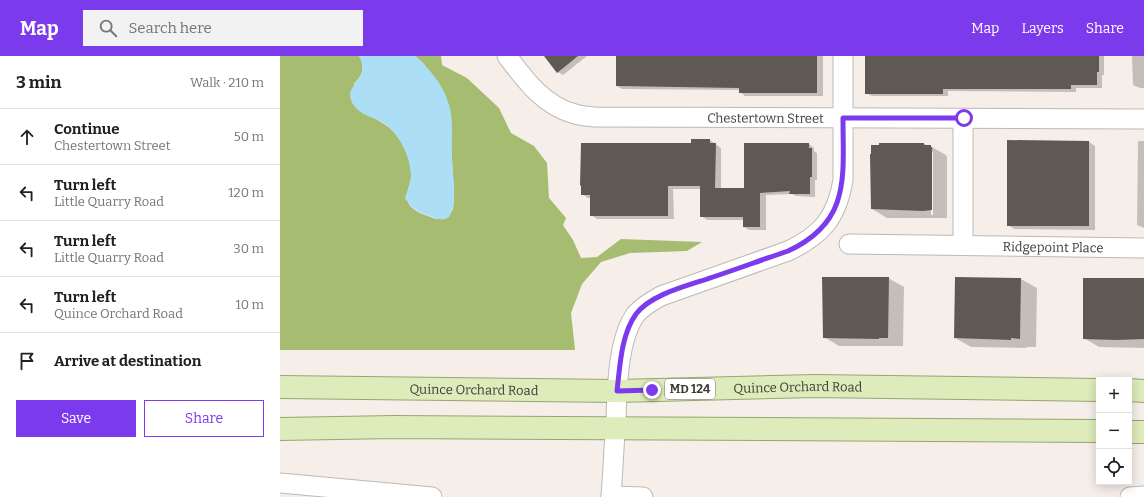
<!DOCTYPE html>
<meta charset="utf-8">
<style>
:root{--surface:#fff;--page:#f2f2f2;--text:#202124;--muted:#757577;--line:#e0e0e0;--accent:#7c3aed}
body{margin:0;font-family:Bitter,serif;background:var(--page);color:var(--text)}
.controls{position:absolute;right:12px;bottom:12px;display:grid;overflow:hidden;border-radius:0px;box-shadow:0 2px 10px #0003}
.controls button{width:36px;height:36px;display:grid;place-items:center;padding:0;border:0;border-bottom:1px solid var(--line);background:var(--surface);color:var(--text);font:20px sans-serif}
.stop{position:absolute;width:12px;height:12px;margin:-9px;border:3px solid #7c3aed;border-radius:50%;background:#fff}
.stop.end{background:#7c3aed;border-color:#fff;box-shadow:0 1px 4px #0008}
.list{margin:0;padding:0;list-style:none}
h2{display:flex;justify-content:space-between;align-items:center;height:52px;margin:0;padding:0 16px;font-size:17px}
h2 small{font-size:13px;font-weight:400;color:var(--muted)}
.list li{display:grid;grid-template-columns:26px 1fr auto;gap:12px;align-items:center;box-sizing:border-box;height:56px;padding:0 16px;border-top:1px solid var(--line)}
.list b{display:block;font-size:15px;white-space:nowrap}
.list p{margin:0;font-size:13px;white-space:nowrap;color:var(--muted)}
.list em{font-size:13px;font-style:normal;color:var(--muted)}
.actions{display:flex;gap:8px;padding:12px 16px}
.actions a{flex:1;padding:9px 0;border:1px solid var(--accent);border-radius:0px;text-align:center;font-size:14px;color:var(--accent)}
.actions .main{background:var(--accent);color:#fff}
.icon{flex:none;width:22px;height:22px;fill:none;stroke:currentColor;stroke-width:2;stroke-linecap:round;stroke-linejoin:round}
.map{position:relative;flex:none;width:864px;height:441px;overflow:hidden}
header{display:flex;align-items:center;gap:24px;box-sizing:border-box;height:56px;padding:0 20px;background:var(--accent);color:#fff}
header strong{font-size:19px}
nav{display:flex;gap:22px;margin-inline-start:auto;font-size:14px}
.search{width:280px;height:36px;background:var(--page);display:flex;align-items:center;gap:10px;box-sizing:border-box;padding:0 14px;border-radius:0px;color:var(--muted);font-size:15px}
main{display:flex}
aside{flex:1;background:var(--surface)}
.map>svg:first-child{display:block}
.forest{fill:#a5bc71}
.water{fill:#acdef6}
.shadow{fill:#0003;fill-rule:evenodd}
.building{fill:#5f5954}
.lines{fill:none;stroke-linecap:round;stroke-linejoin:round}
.street-casing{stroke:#bfb8b2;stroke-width:21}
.primary-casing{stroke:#96a66f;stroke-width:24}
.street{stroke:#fff;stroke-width:19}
.primary{stroke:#ddecba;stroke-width:22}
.route{stroke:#7c3aed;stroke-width:5}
.labels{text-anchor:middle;stroke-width:4;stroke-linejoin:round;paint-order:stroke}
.shield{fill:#fff;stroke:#787674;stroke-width:1}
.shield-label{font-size:12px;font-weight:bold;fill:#3e3b39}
.street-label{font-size:13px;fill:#3e3b39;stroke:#fff}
</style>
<header>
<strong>Map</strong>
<div class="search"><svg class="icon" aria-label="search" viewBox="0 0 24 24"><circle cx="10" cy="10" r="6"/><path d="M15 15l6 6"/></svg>Search here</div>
<nav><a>Map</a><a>Layers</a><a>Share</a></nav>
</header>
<main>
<aside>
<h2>3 min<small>Walk · 210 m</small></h2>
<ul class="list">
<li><svg class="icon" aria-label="ahead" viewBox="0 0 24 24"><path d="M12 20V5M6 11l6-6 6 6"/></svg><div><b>Continue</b><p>Chestertown Street</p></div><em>50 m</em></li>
<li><svg class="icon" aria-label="left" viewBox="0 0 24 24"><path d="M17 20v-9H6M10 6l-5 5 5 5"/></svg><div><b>Turn left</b><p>Little Quarry Road</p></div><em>120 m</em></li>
<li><svg class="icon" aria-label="left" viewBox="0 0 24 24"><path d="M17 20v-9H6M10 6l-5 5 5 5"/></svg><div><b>Turn left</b><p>Little Quarry Road</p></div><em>30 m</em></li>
<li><svg class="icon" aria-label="left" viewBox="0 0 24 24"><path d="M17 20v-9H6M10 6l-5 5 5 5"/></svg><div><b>Turn left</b><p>Quince Orchard Road</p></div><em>10 m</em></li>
<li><svg class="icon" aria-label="arrive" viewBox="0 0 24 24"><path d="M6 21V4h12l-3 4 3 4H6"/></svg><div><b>Arrive at destination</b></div></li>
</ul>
<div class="actions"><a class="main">Save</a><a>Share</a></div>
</aside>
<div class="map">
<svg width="864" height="441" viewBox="0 0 864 441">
<rect width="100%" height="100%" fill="#f6eee9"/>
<path class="forest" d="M0,0h79c7,12 3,19 -5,28l8,29c7,3 15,6 22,11 16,9 28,35 27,53 -1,10 -7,18 -2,27 4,8 19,12 27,15l17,-9 1,-15 -5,-89 -25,-42 -9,-8h26l1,9 25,13 32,30 12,25 23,13 13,17 2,35 17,20 -3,7 10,15 8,18 16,-1 24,-18 81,3 -15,9 -57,2 -29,9 -19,22 -11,29 4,37h-295z"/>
<path class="water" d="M79,0h56c15,13 29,30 34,49 5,16 2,36 3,52 0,13 3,27 2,40 0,6 -1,14 -5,20 -5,5 -14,1 -20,-1 -11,-4 -18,-8 -24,-18 2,-7 5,-13 6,-20 1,-18 -11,-44 -26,-54 -11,-8 -29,-9 -34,-24 -6,-17 21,-21 8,-44z"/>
<g class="shadow">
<polygon points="265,0 307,0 283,19 278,16"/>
<polygon points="337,0 543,0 543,40 465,40 460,36 460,34 342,33 337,30"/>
<polygon points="586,0 824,0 824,19 822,19 822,32 796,32 796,36 668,35 668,40 592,40 586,37"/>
<polygon points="852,0 864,0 864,32 860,32 853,29"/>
<polygon points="430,84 441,92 441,133 465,133 529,88 534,92 534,95 537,97 537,124 535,124 535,141 516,140 512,138 486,139 486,174 469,174 464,171 464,164 427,164 421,160 421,133 393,133 394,163 317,163 311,159 311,142 308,142 302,138 412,88"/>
<polygon points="858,85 864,85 864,172 857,169"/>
<polygon points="809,86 815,90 815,174 734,173 728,169"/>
<path d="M644,88l6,2 16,9 1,2v61h-60l-15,-9v-63zM651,96h2v63h-2z"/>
<polygon points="608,222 624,231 623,290 559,290 544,281"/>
<polygon points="676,222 741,223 757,232 756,291 746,291 746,292 691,291 675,282"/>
<polygon points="864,223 864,292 819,291 804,282"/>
</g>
<g class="building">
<polygon points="264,0 298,0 277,17"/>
<polygon points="336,0 537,0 537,37 459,37 459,32 336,30"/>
<polygon points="585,0 819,0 819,16 817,16 817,29 791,29 791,33 663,33 663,38 585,38"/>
<polygon points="411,83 430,83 430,87 436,87 435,132 464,132 464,87 529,87 529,92 532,92 532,121 530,121 530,138 509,138 510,135 480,137 480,171 463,171 463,161 420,161 420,130 388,130 388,160 310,160 310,139 301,139 301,129 300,130 301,87 411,87"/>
<polygon points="727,84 809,85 809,170 727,170"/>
<polygon points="599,87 644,87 644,89 651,89 651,91 652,91 652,154 643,155 591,153 590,98 591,98 591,89 599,89"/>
<polygon points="542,221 609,221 608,282 599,282 599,283 543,282"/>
<polygon points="675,221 741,222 740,283 731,282 731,284 674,282"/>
<polygon points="803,222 864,222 864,283 836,284 803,283"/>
</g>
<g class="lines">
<g class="street-casing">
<g id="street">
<path id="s1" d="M227,0c18,24 37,50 68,58 6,2 12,2 19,3l550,2"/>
<path id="s2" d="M569,188l295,4"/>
<polyline points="683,189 683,62"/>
<polyline points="0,427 152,441"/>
<polyline points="331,440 363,441"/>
<path d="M331,441c2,-26 3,-53 5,-79 1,-30 2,-80 20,-104 7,-8 16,-13 25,-18l127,-45c34,-16 49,-34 55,-71v-124"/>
<polyline points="850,441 864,440"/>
</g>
</g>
<g class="primary-casing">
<g id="primary">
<path id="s3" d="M0,331l337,4 197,-5 285,4"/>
<polyline points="849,334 864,335"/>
<polyline points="0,373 114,371 819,375"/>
<polyline points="849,376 864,376"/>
</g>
</g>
<use href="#street" class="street"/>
<use href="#primary" class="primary"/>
</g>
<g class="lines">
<path class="route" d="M372,334l-35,1c3,-25 4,-56 19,-77 16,-21 55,-29 80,-38 24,-8 48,-17 72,-25 63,-29 55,-74 55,-133h121"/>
</g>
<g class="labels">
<rect class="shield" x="385" y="323" width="50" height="20" rx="3"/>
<g class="shield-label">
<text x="410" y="337">MD 124</text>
</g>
<g class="street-label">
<text dy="5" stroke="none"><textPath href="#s1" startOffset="282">Chestertown Street</textPath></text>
<text dy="5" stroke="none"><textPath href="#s2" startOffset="204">Ridgepoint Place</textPath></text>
<text dy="5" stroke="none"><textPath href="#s3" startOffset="518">Quince Orchard Road</textPath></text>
<text dy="5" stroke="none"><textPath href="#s3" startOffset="194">Quince Orchard Road</textPath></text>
</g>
</g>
</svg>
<div class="controls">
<button>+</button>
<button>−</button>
<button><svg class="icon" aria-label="locate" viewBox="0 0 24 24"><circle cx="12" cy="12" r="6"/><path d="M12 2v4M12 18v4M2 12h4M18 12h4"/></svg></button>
</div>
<div class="stop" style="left:684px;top:62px"></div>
<div class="stop end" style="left:372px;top:334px"></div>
</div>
</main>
